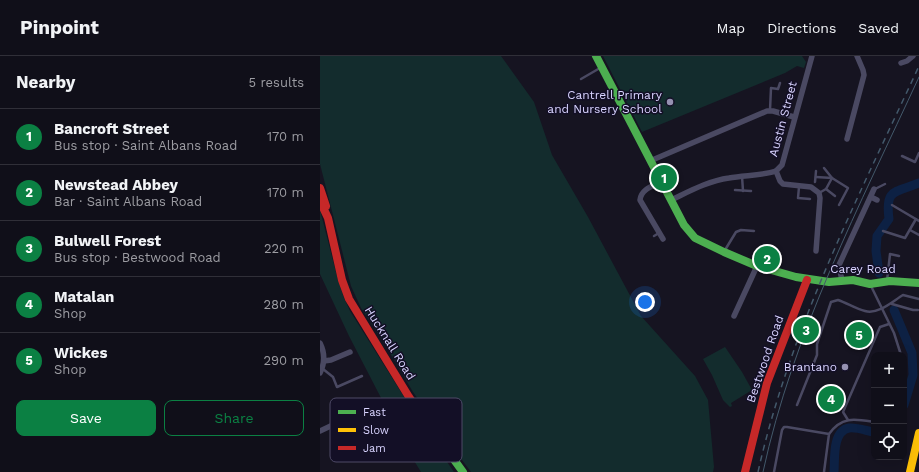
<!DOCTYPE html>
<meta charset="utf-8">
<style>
:root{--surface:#100f19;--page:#191822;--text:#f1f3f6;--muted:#9c9ca2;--line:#302f38;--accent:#0b8043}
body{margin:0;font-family:"Work Sans",sans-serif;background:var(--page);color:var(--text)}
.controls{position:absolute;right:12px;bottom:12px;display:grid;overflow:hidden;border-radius:8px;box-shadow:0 4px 16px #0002}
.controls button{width:36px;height:36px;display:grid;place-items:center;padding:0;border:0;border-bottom:1px solid var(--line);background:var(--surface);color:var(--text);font:20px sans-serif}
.you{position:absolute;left:325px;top:246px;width:14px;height:14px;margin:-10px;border:3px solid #fff;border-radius:50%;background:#1a73e8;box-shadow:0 0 0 6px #1a73e833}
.badge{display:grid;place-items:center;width:26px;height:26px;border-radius:50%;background:var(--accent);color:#fff;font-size:13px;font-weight:700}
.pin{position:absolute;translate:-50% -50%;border:2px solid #fff;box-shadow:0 1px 4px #0006}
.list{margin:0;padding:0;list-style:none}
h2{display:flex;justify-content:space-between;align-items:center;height:52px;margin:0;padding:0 16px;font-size:17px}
h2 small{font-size:13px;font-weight:400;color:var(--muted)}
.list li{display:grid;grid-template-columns:26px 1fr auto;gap:12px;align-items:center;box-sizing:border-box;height:56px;padding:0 16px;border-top:1px solid var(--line)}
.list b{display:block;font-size:15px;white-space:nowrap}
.list p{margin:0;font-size:13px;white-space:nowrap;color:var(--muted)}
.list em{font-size:13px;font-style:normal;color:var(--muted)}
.actions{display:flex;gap:8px;padding:12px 16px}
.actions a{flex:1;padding:9px 0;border:1px solid var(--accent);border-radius:8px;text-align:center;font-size:14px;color:var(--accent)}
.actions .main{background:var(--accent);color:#fff}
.icon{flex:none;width:22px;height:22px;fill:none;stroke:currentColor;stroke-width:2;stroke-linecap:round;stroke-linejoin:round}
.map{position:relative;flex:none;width:599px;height:416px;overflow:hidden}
header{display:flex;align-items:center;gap:24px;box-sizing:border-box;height:56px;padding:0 20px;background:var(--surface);border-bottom:1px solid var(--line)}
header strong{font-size:19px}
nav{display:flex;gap:22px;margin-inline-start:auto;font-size:14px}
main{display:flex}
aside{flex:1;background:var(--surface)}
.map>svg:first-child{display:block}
.green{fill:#132c2d}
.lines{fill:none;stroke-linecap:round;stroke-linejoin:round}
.river{stroke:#0d2144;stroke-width:9}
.lane{stroke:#4a4962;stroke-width:2.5}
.street{stroke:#4a4962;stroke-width:5.5}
.fast{stroke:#4caf50;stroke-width:8}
.slow{stroke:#ffc107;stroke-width:8}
.jam{stroke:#c62828;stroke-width:8}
.tram{stroke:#43596b;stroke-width:1}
.rail{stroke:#43596b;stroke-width:1.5;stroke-dasharray:6 5;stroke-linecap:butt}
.poi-dot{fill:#9591b1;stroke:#130f26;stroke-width:1.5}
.labels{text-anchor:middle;stroke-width:3;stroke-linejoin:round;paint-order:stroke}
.poi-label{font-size:12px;fill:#d9d4ff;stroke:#130f26;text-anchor:end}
.street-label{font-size:12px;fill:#d9d4ff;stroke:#130f26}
.key{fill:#130f26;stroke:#4e4a67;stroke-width:1}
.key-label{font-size:11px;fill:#d9d4ff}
</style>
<header>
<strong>Pinpoint</strong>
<nav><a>Map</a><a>Directions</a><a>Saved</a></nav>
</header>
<main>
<aside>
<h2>Nearby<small>5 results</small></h2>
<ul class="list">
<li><span class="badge">1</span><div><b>Bancroft Street</b><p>Bus stop · Saint Albans Road</p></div><em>170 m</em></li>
<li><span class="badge">2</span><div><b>Newstead Abbey</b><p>Bar · Saint Albans Road</p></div><em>170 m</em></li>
<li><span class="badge">3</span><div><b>Bulwell Forest</b><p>Bus stop · Bestwood Road</p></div><em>220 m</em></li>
<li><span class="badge">4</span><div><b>Matalan</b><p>Shop</p></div><em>280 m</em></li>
<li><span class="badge">5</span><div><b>Wickes</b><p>Shop</p></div><em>290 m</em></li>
</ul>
<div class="actions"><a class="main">Save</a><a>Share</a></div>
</aside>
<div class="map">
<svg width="599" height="416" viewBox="0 0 599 416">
<rect width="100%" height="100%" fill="#161421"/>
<g class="green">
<polygon points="0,0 181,0 214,46 232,99 268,161 321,260 375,320 388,344 394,411 393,416 151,416 120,375 93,336 64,287 41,252 31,230 0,108"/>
<polygon points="283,0 482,0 486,6 484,12 477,10 465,17 322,76"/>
<polygon points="0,154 18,224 24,242 30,255 103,371 134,416 101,416 72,369 73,365 29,280 0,218"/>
<polygon points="405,291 422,316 432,334 411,347 412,350 410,351 403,344 392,319 383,303"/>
</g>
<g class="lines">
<g class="river">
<path d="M559,217l-3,-22 1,-15 12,-17c-4,-31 6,-26 30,-36"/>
<polyline points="574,254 592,297 593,319 584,349"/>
<path d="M514,416c1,-13 -2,-41 15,-44 8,-1 18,3 25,4"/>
</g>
<g class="lane">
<polyline points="261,23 280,12"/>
<polyline points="450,54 451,32 458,33 460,27"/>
<polyline points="582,100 595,106 599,97"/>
<polyline points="504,112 512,122 528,132 519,149"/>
<polyline points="422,120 423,135"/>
<polyline points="496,121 512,122"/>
<polyline points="495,126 496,115"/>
<polyline points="479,131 478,142 490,143"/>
<polyline points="506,133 512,122"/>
<polyline points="555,133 565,128"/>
<polyline points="415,134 431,135"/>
<polyline points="499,137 506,133 515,140"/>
<polyline points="572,149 599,165"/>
<polyline points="590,174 599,179"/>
<polyline points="563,175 585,182 596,163"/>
<polyline points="334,180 339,177"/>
<polyline points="405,194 416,176 421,174 434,175"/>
<polyline points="567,225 570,198 579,200"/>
<polyline points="551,230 574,277 581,299"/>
<polyline points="572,248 593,254 598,254"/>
<polyline points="3,313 13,321 17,331 42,320"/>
<path d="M477,349l20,-50v-11l14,-42 7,-2c9,3 18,9 27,11 13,4 28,-10 38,-16l16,4"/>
<polyline points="528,364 523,356 560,271 569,268"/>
<path d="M509,378c13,-18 26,-15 45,-12"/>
<polyline points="454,416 462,374 464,371 467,371 509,378 504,416"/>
</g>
<g class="street">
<polyline points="492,0 462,109 456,115 460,125 463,128 491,131 499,137 500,142 496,195"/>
<polyline points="581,7 587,5 593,0"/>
<polyline points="527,83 544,19 543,14 537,0"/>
<polyline points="330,105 447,55 453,55 474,61"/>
<path d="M341,126c-8,4 -20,7 -21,18l23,39"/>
<polyline points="551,141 557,144"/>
<path d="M351,144c19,-9 37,-19 58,-22 15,-3 32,-2 47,-7"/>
<polyline points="522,225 519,209 554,133"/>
<polyline points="414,260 437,210"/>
<path d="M0,287c5,10 5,20 0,30"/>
<polyline points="4,305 11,304 30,296"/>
<polyline points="0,375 40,356"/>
</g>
<g class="fast">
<polyline points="276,0 364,169 375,182 404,196 437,210 476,221 509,226 533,224 550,228 570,225 599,227"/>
<polyline points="103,361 143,416"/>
</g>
<polyline class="slow" points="590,416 599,377"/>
<g class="jam">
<polyline points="0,132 6,150"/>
<polyline points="0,145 8,162 22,224 29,243 89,341 103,361"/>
<polyline points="425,416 447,327 487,224"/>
</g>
<path class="tram" d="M443,416c30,-139 97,-267 156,-395"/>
<path class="rail" d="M438,416c32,-143 100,-274 161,-406"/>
</g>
<g class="poi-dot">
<circle cx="350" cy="46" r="4"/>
<circle cx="525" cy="311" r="4"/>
</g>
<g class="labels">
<g class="poi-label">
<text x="342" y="43">Cantrell Primary<tspan x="342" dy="14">and Nursery School</tspan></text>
<text x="517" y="315">Brantano</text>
</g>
<g class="street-label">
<text transform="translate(463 63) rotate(-75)" y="4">Austin Street</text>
<text x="543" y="217">Carey Road</text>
<text transform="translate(70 287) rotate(58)" y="4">Hucknall Road</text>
<text transform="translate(445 303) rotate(-71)" y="4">Bestwood Road</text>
</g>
</g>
<rect x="10" y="342" width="132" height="64" rx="6" class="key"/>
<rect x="18" y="354" width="18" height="4" fill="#4caf50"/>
<rect x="18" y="372" width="18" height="4" fill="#ffc107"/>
<rect x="18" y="390" width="18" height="4" fill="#c62828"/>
<g class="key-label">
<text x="43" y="360">Fast</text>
<text x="43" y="378">Slow</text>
<text x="43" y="396">Jam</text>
</g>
</svg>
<div class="controls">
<button>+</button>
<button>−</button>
<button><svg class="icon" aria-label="locate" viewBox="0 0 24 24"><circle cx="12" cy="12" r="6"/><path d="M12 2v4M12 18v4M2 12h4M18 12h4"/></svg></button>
</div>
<div class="you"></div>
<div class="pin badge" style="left:344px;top:122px">1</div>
<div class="pin badge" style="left:447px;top:203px">2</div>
<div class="pin badge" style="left:486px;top:274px">3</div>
<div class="pin badge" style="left:511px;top:343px">4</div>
<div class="pin badge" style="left:539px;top:279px">5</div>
</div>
</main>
